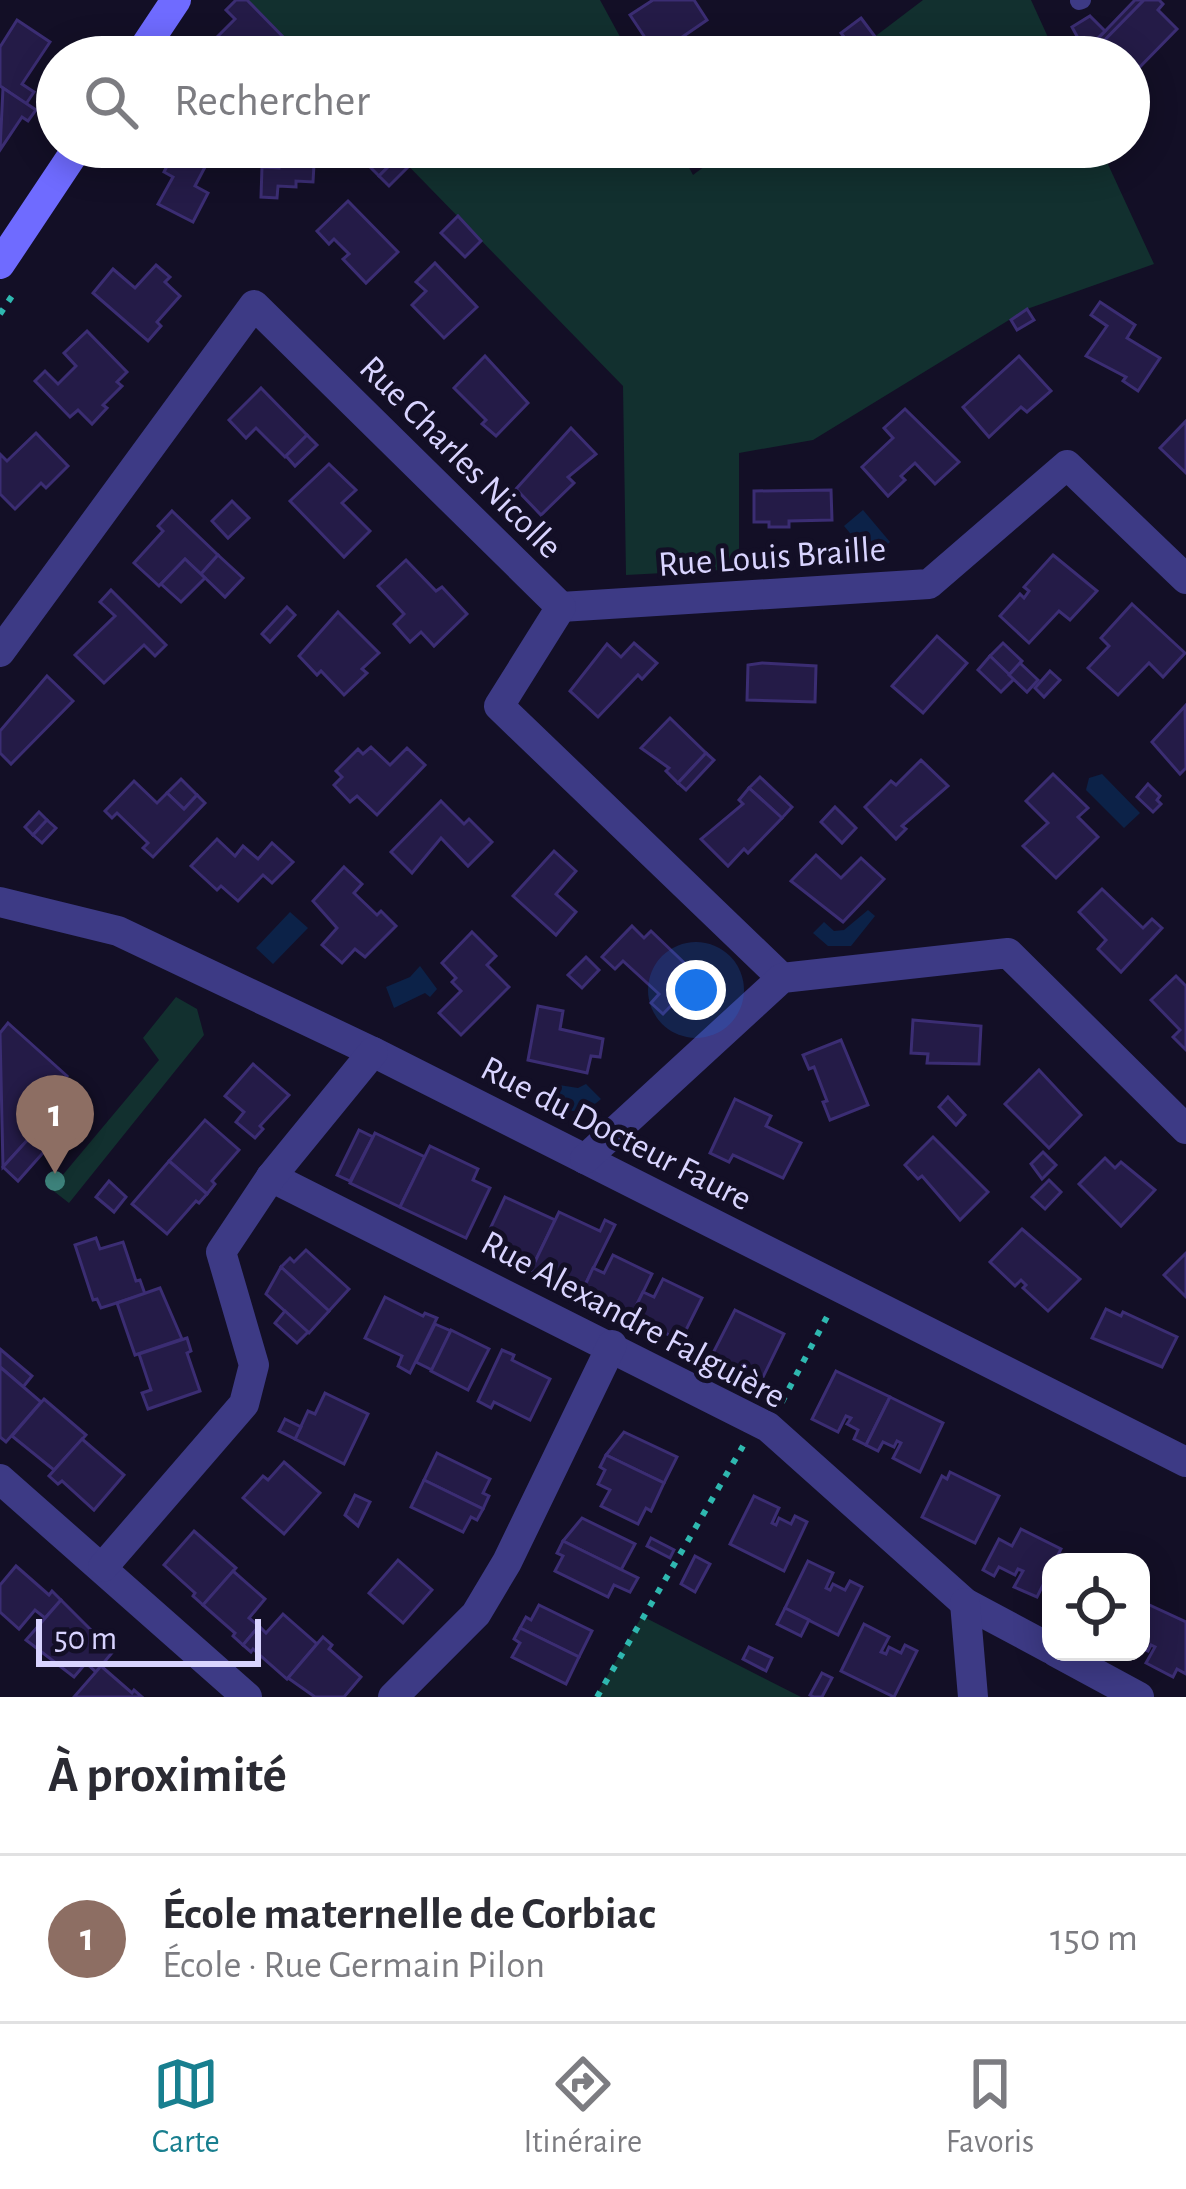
<!DOCTYPE html>
<html lang="fr">
<meta charset="utf-8">
<style>
:root{--surface:#fff;--page:#f2f2f3;--text:#2b2b33;--muted:#7c7c81;--line:#e1e1e2;--accent:#187f8f}
body{margin:0;font-family:"Alegreya Sans",sans-serif;background:var(--page);color:var(--text)}
.controls{position:absolute;right:36px;bottom:36px;display:grid;overflow:hidden;border-radius:24px;box-shadow:0 6px 30px #0003}
.controls button{width:108px;height:108px;display:grid;place-items:center;padding:0;border:0;border-bottom:3px solid var(--line);background:var(--surface);color:var(--text);font:60px sans-serif}
.scale{position:absolute;left:36px;bottom:30px;width:225px;box-sizing:border-box;padding-left:12px;border:6px solid #d9d4ff;border-top:0;font-size:33px;line-height:42px;white-space:nowrap;color:#d9d4ff;-webkit-text-stroke:9px #130f26;paint-order:stroke}
.you{position:absolute;left:696px;top:990px;width:42px;height:42px;margin:-30px;border:9px solid #fff;border-radius:50%;background:#1a73e8;box-shadow:0 0 0 18px #1a73e833}
.badge{display:grid;place-items:center;width:78px;height:78px;border-radius:50%;background:var(--accent);color:#fff;font-size:39px;font-weight:700}
.pin{position:absolute;translate:-50% -99px;filter:drop-shadow(0 3px 6px #0008)}
.pin::after{content:'';position:absolute;top:63px;width:42px;height:36px;background:inherit;clip-path:polygon(0 0,100% 0,50% 100%)}
.list{margin:0;padding:0;list-style:none}
h2{display:flex;justify-content:space-between;align-items:center;height:156px;margin:0;padding:0 48px;font-size:51px}
h2 small{font-size:39px;font-weight:400;color:var(--muted)}
.list li{display:grid;grid-template-columns:78px 1fr auto;gap:36px;align-items:center;box-sizing:border-box;height:168px;padding:0 48px;border-top:3px solid var(--line)}
.list b{display:block;font-size:45px;white-space:nowrap}
.list p{margin:0;font-size:39px;white-space:nowrap;color:var(--muted)}
.list em{font-size:39px;font-style:normal;color:var(--muted)}
.icon{flex:none;width:66px;height:66px;fill:none;stroke:currentColor;stroke-width:2;stroke-linecap:round;stroke-linejoin:round}
.map{position:relative;flex:none;width:1186px;height:1697px;overflow:hidden}
.search{position:absolute;background:var(--surface);box-shadow:0 6px 30px #0003;left:36px;right:36px;top:36px;height:132px;display:flex;align-items:center;gap:30px;box-sizing:border-box;padding:0 42px;border-radius:66px;color:var(--muted);font-size:45px}
.sheet{height:324px;background:var(--surface)}
nav{display:flex;justify-content:space-around;align-items:center;box-sizing:border-box;height:168px;border-top:3px solid var(--line);background:var(--surface);font-size:33px;color:var(--muted)}
nav a{display:grid;justify-items:center;gap:6px}
nav .on{color:var(--accent)}
.map>svg:first-child{display:block}
.green{fill:#12302f}
.water{fill:#0c2248}
.building{fill:#241b47;stroke:#3b2d73;stroke-width:3}
.lines{fill:none;stroke-linecap:round;stroke-linejoin:round}
.path{stroke:#2fb8b0;stroke-width:6;stroke-dasharray:6 9;stroke-linecap:butt}
.lane{stroke:#3d3a85;stroke-width:18}
.street{stroke:#3d3a85;stroke-width:30}
.secondary{stroke:#6f6bff;stroke-width:30}
.tree{fill:#3d827b}
.labels{text-anchor:middle;stroke-width:10;stroke-linejoin:round;paint-order:stroke}
.street-label{font-size:36px;fill:#d9d4ff;stroke:#130f26}
</style>
<div class="map">
<svg width="1186" height="1697" viewBox="0 0 1186 1697">
<rect width="100%" height="100%" fill="#130f26"/>
<g class="green">
<polygon points="247,0 600,0 631,57 303,57"/>
<polygon points="923,0 1031,0 1057,57 848,57"/>
<polygon points="390,147 678,147 693,175 730,147 1100,147 1154,264 1027,309 813,440 739,453 739,569 626,575 623,386"/>
<polygon points="176,997 197,1009 204,1035 69,1203 51,1189 159,1060 143,1038"/>
<polygon points="642,1616 801,1697 595,1697"/>
</g>
<g class="water">
<polygon points="863,510 890,542 871,558 844,526"/>
<polygon points="1102,774 1140,813 1124,828 1086,790 1089,778"/>
<polygon points="868,910 875,916 851,946 828,946 813,933 824,922 834,931 844,930"/>
<polygon points="290,912 308,928 273,964 256,948"/>
<polygon points="420,966 437,989 430,997 425,993 394,1008 386,987 410,977"/>
<path d="M586,1084l15,15c-19,17 -30,14 -51,4l9,-18 19,3z"/>
</g>
<g class="building">
<polygon points="236,0 247,0 289,43 275,57 199,55 235,19 226,10"/>
<polygon points="653,0 694,0 707,20 675,42 680,50 670,57 658,57 630,15"/>
<polygon points="1135,0 1144,0 1091,54 1087,50"/>
<polygon points="1144,0 1159,0 1163,4 1158,10 1177,29 1129,78 1129,57 1091,54"/>
<polygon points="1090,16 1105,31 1085,51 1072,27"/>
<polygon points="861,18 876,38 856,53 841,33"/>
<polygon points="17,20 50,42 22,84 34,92 26,104 0,86 0,47"/>
<polygon points="3,88 36,110 28,121 22,117 0,150"/>
<polygon points="177,147 214,150 195,186 208,193 193,222 158,204 173,177 164,172"/>
<polygon points="281,147 315,147 313,182 296,181 296,187 278,186 277,198 261,197 262,167 279,168"/>
<polygon points="377,147 390,147 399,156 379,176 364,161"/>
<polygon points="399,156 409,166 389,186 379,176"/>
<polygon points="348,201 398,252 366,283 343,259 349,254 334,239 329,244 317,231"/>
<polygon points="458,216 481,241 465,257 441,233"/>
<polygon points="435,263 477,307 444,338 412,305 426,291 416,282"/>
<polygon points="156,265 170,277 165,282 180,296 157,322 161,326 148,341 93,293 113,269 135,288"/>
<polygon points="1100,302 1135,325 1127,338 1160,358 1138,391 1123,381 1126,377 1086,356 1107,326 1091,315"/>
<polygon points="1027,309 1034,320 1017,330 1011,320"/>
<polygon points="87,331 127,372 117,382 122,386 103,405 107,408 92,424 78,410 70,417 35,381 45,371 58,384 76,366 64,353"/>
<polygon points="485,356 528,403 496,436 482,424 486,420 454,388"/>
<polygon points="1019,356 1051,391 1027,412 1021,407 989,437 963,407"/>
<polygon points="261,388 307,435 285,457 256,428 246,438 229,420"/>
<polygon points="905,409 959,462 935,484 915,463 901,476 905,480 888,496 862,467 893,438 884,428"/>
<polygon points="1186,421 1186,473 1160,448"/>
<polygon points="571,428 596,454 568,477 574,483 541,515 516,489"/>
<polygon points="36,433 68,466 46,488 41,483 15,509 0,494 0,454 7,461"/>
<polygon points="307,435 317,445 295,466 286,456"/>
<polygon points="329,464 356,490 342,503 370,531 344,557 290,501"/>
<polygon points="831,490 832,520 789,521 789,527 769,527 769,522 754,522 754,491"/>
<polygon points="232,501 249,518 228,538 212,521"/>
<polygon points="172,511 218,555 201,574 185,559 159,586 134,563 163,531 158,526"/>
<polygon points="218,555 243,578 225,597 201,574"/>
<polygon points="1053,555 1097,591 1070,620 1059,611 1029,643 1000,616 1020,594 1024,598 1029,591 1024,587"/>
<polygon points="185,559 205,578 181,602 161,584"/>
<polygon points="406,560 436,591 442,587 467,614 434,646 421,632 410,642 394,624 404,614 378,586"/>
<polygon points="111,590 166,645 155,656 144,645 104,683 75,655 115,616 100,602"/>
<polygon points="1132,604 1185,653 1163,677 1149,663 1118,695 1088,668 1109,646 1101,638"/>
<polygon points="287,607 295,615 270,642 262,634"/>
<polygon points="338,612 379,653 362,669 367,673 344,695 321,671 317,675 299,656"/>
<polygon points="937,636 967,663 923,713 892,686"/>
<polygon points="634,643 657,663 642,679 638,675 598,717 570,691 607,644 621,657"/>
<polygon points="1003,643 1022,661 1009,675 990,656"/>
<polygon points="990,656 1014,679 1001,692 978,670"/>
<polygon points="762,663 816,666 815,702 747,700 748,665"/>
<polygon points="1020,663 1038,680 1027,692 1009,675"/>
<polygon points="1050,671 1060,680 1044,697 1035,688"/>
<polygon points="47,676 73,701 11,764 0,753 0,731"/>
<polygon points="1185,706 1186,768 1180,774 1152,742"/>
<polygon points="670,718 706,753 678,783 666,771 669,768 641,748"/>
<polygon points="371,747 390,765 407,748 425,765 377,815 357,796 350,802 334,785 342,777 336,771 358,749 363,754"/>
<polygon points="706,753 714,760 686,790 678,783"/>
<polygon points="921,760 948,786 902,826 906,829 896,839 865,807 891,781 896,785"/>
<polygon points="1053,774 1088,808 1078,817 1098,837 1056,878 1023,846 1048,823 1026,801"/>
<polygon points="760,777 792,807 782,818 749,788"/>
<polygon points="181,779 197,795 184,809 167,793"/>
<polygon points="134,781 157,803 167,793 184,809 197,795 205,803 153,857 143,848 148,843 117,813 112,818 105,811"/>
<polygon points="1148,784 1160,796 1157,800 1161,804 1153,812 1137,797"/>
<polygon points="749,788 782,818 748,853 744,849 728,866 701,839 743,804 739,800"/>
<polygon points="441,801 464,824 469,819 492,842 468,866 441,838 412,873 391,852"/>
<polygon points="835,807 856,828 842,843 821,822"/>
<polygon points="39,812 47,820 33,835 25,827"/>
<polygon points="47,820 56,828 42,843 33,835"/>
<polygon points="217,839 235,856 243,846 258,859 272,843 293,862 272,883 263,875 238,901 221,886 217,890 191,866"/>
<polygon points="554,851 576,871 556,894 576,912 556,935 513,896"/>
<polygon points="816,855 841,878 861,858 884,879 843,922 791,881"/>
<polygon points="344,867 362,884 354,893 377,915 381,911 396,926 365,957 355,949 342,963 322,945 337,928 313,901"/>
<polygon points="1102,889 1143,928 1152,919 1162,928 1121,972 1098,949 1106,940 1079,912"/>
<polygon points="632,926 644,938 651,931 699,977 663,1014 651,1003 659,994 623,961 615,969 602,957"/>
<polygon points="472,932 496,956 487,965 509,987 461,1035 439,1013 461,991 452,982 456,978 442,963"/>
<polygon points="586,957 599,970 582,988 568,975"/>
<polygon points="1176,976 1186,986 1186,1050 1173,1037 1180,1030 1151,1000"/>
<polygon points="538,1006 563,1011 560,1029 603,1039 600,1057 591,1056 587,1073 528,1060"/>
<polygon points="913,1020 981,1026 979,1064 927,1063 928,1054 911,1053"/>
<polygon points="8,1023 67,1076 40,1105 50,1115 3,1167 0,1033"/>
<polygon points="841,1040 868,1105 830,1120 823,1102 827,1101 814,1067 809,1069 803,1055"/>
<polygon points="253,1064 289,1095 260,1126 263,1129 255,1138 236,1122 244,1112 225,1096"/>
<polygon points="1039,1070 1081,1115 1049,1148 1005,1104"/>
<polygon points="948,1097 965,1115 956,1125 939,1107"/>
<polygon points="735,1099 771,1116 766,1126 801,1143 783,1178 733,1155 729,1162 710,1153"/>
<polygon points="50,1115 65,1128 18,1181 3,1167"/>
<polygon points="205,1120 239,1150 212,1181 215,1184 207,1194 169,1161"/>
<polygon points="359,1130 373,1137 350,1181 337,1175"/>
<polygon points="375,1133 425,1157 400,1207 350,1183"/>
<polygon points="933,1137 988,1192 960,1220 922,1176 918,1179 905,1165"/>
<polygon points="430,1146 478,1169 473,1180 490,1188 466,1238 400,1207"/>
<polygon points="1043,1152 1056,1165 1042,1179 1031,1164"/>
<polygon points="1105,1158 1115,1168 1121,1162 1155,1190 1121,1226 1079,1184"/>
<polygon points="169,1161 207,1194 199,1203 196,1201 167,1234 132,1204"/>
<polygon points="1049,1180 1061,1192 1045,1209 1032,1197"/>
<polygon points="109,1181 126,1197 114,1212 96,1197"/>
<polygon points="505,1197 555,1220 534,1264 511,1253 508,1259 482,1246"/>
<polygon points="559,1212 600,1231 605,1220 615,1225 582,1291 545,1272 543,1276 531,1270"/>
<polygon points="1022,1229 1080,1279 1048,1311 1023,1288 1026,1285 1021,1280 1015,1286 990,1262"/>
<polygon points="96,1238 100,1249 123,1242 136,1281 140,1280 145,1294 101,1308 97,1299 93,1300 75,1245"/>
<polygon points="306,1250 349,1289 329,1311 281,1267 290,1258 294,1262"/>
<polygon points="1186,1253 1186,1297 1164,1275"/>
<polygon points="613,1255 652,1274 632,1315 581,1294 593,1268 604,1273"/>
<polygon points="281,1267 329,1311 309,1333 266,1294"/>
<polygon points="663,1279 702,1298 681,1340 630,1318 643,1292 654,1297"/>
<polygon points="160,1288 182,1339 135,1355 117,1303"/>
<polygon points="385,1297 423,1316 425,1313 437,1318 410,1373 398,1366 402,1356 365,1338"/>
<polygon points="1106,1309 1121,1316 1123,1312 1177,1337 1162,1367 1092,1338"/>
<polygon points="735,1310 784,1334 763,1377 741,1366 737,1372 710,1359"/>
<polygon points="285,1311 308,1332 297,1343 275,1323"/>
<polygon points="435,1324 451,1331 432,1370 416,1362"/>
<polygon points="451,1330 489,1349 468,1390 431,1371"/>
<polygon points="187,1338 191,1351 187,1353 200,1391 148,1409 142,1393 151,1390 139,1354"/>
<polygon points="0,1349 32,1376 23,1387 0,1367"/>
<polygon points="502,1350 514,1355 512,1360 550,1379 530,1420 494,1402 491,1408 478,1401"/>
<polygon points="0,1367 41,1402 6,1442 0,1437"/>
<polygon points="836,1371 890,1397 866,1445 854,1439 858,1430 847,1424 851,1418 846,1416 838,1432 812,1419"/>
<polygon points="325,1393 368,1414 344,1464 295,1439 308,1411 315,1414"/>
<polygon points="890,1397 943,1423 920,1472 893,1458 901,1443 897,1441 894,1447 883,1442 878,1451 866,1445"/>
<polygon points="44,1399 86,1435 54,1470 12,1436"/>
<polygon points="285,1419 301,1427 295,1439 279,1431"/>
<polygon points="624,1432 677,1457 664,1483 606,1455"/>
<polygon points="82,1439 124,1475 94,1510 62,1481 58,1484 49,1476"/>
<polygon points="437,1453 490,1479 483,1493 489,1496 483,1509 424,1480"/>
<polygon points="606,1455 664,1483 651,1511 646,1508 638,1524 601,1506 610,1490 598,1484 605,1470 600,1467"/>
<polygon points="284,1462 320,1493 284,1534 243,1498 263,1476 268,1480"/>
<polygon points="950,1472 999,1496 975,1543 922,1517 942,1476 947,1479"/>
<polygon points="424,1480 483,1509 477,1520 471,1517 463,1532 411,1507"/>
<polygon points="355,1495 370,1502 358,1526 345,1515"/>
<polygon points="754,1496 779,1508 772,1523 776,1525 779,1518 791,1524 795,1516 807,1522 784,1571 730,1544"/>
<polygon points="582,1518 635,1544 621,1570 563,1541"/>
<polygon points="1021,1529 1061,1549 1037,1597 1014,1587 1023,1571 1018,1569 1015,1575 999,1567 994,1576 983,1570 999,1539 1012,1546"/>
<polygon points="194,1531 236,1568 203,1605 193,1596 195,1593 164,1565"/>
<polygon points="651,1538 674,1550 670,1558 647,1546"/>
<polygon points="563,1541 638,1578 630,1592 614,1585 608,1597 555,1571 563,1556 557,1553"/>
<polygon points="695,1556 710,1564 695,1592 681,1584"/>
<polygon points="398,1560 432,1590 403,1623 369,1593"/>
<polygon points="808,1561 833,1573 826,1588 830,1590 833,1584 845,1590 850,1581 862,1587 838,1635 785,1608"/>
<polygon points="16,1566 49,1595 52,1591 61,1600 45,1618 35,1610 19,1629 0,1612 0,1585"/>
<polygon points="233,1571 265,1599 249,1618 259,1626 243,1645 233,1636 235,1633 203,1605"/>
<polygon points="61,1600 104,1643 107,1640 116,1648 96,1672 86,1663 74,1677 26,1640"/>
<polygon points="1143,1602 1186,1622 1186,1674 1177,1669 1173,1677 1146,1663 1155,1647 1151,1645 1148,1651 1141,1648"/>
<polygon points="539,1605 592,1631 579,1657 520,1628 526,1617 531,1620"/>
<polygon points="785,1608 809,1620 801,1636 777,1624"/>
<polygon points="283,1614 317,1644 287,1679 253,1649 251,1652 243,1645 259,1626 266,1633"/>
<polygon points="864,1624 889,1637 881,1652 886,1654 889,1647 901,1653 905,1645 917,1651 894,1697 841,1671"/>
<polygon points="520,1628 579,1657 566,1684 512,1657 520,1643 514,1639"/>
<polygon points="323,1637 332,1645 329,1649 361,1677 344,1697 315,1697 288,1678"/>
<polygon points="749,1647 772,1658 766,1671 743,1659"/>
<polygon points="101,1666 132,1693 134,1690 142,1697 74,1697"/>
<polygon points="822,1673 832,1678 822,1697 814,1697 810,1695"/>
</g>
<g class="lines">
<g class="path">
<polyline points="0,314 16,290"/>
<polyline points="782,1402 829,1313"/>
<polyline points="597,1697 743,1446"/>
</g>
<polyline class="lane" points="1079,1 1082,0"/>
<g class="street">
<polyline points="561,607 929,584 1067,465 1186,579"/>
<polyline points="0,652 254,305 561,607 499,706 782,978"/>
<polyline points="0,902 118,931 373,1052 1186,1462"/>
<polyline points="585,1159 782,978 1008,953 1186,1129"/>
<polyline points="271,1177 768,1427 965,1603 1051,1649"/>
<polyline points="0,1479 247,1697"/>
<polyline points="103,1567 244,1404 254,1365 221,1252 271,1177 373,1052"/>
<polyline points="965,1603 973,1697"/>
<polyline points="1056,1652 1139,1697"/>
<polyline points="393,1697 476,1614 507,1562 612,1345"/>
</g>
<g class="secondary">
<polyline points="138,57 176,0"/>
<polyline points="0,264 78,147"/>
</g>
</g>
<circle class="tree" cx="55" cy="1181" r="10"/>
<g class="labels">
<g class="street-label">
<text transform="translate(462 456) rotate(45)" y="13">Rue Charles Nicolle</text>
<text transform="translate(772 555) rotate(-4)" y="13">Rue Louis Braille</text>
<text transform="translate(617 1132) rotate(27)" y="13">Rue du Docteur Faure</text>
<text transform="translate(634 1318) rotate(28)" y="13">Rue Alexandre Falguière</text>
</g>
</g>
</svg>
<div class="controls">
<button><svg class="icon" aria-label="locate" viewBox="0 0 24 24"><circle cx="12" cy="12" r="6"/><path d="M12 2v4M12 18v4M2 12h4M18 12h4"/></svg></button>
</div>
<div class="scale">50 m</div>
<div class="you"></div>
<div class="pin badge" style="left:55px;top:1174px;background:#8d6e63">1</div>
<div class="search"><svg class="icon" aria-label="search" viewBox="0 0 24 24"><circle cx="10" cy="10" r="6"/><path d="M15 15l6 6"/></svg>Rechercher</div>
</div>
<section class="sheet">
<h2>À proximité<small></small></h2>
<ul class="list">
<li><span class="badge" style="background:#8d6e63">1</span><div><b>École maternelle de Corbiac</b><p>École · Rue Germain Pilon</p></div><em>150 m</em></li>
</ul>
</section>
<nav>
<a class="on"><svg class="icon" aria-label="map" viewBox="0 0 24 24"><path d="M3 6l6-2 6 2 6-2v14l-6 2-6-2-6 2zM9 4v14M15 6v14"/></svg>Carte</a>
<a><svg class="icon" aria-label="directions" viewBox="0 0 24 24"><path d="M12 3l9 9-9 9-9-9zM9 14v-3h6M13 9l2 2-2 2"/></svg>Itinéraire</a>
<a><svg class="icon" aria-label="saved" viewBox="0 0 24 24"><path d="M7 4h10v16l-5-4-5 4z"/></svg>Favoris</a>
</nav>
